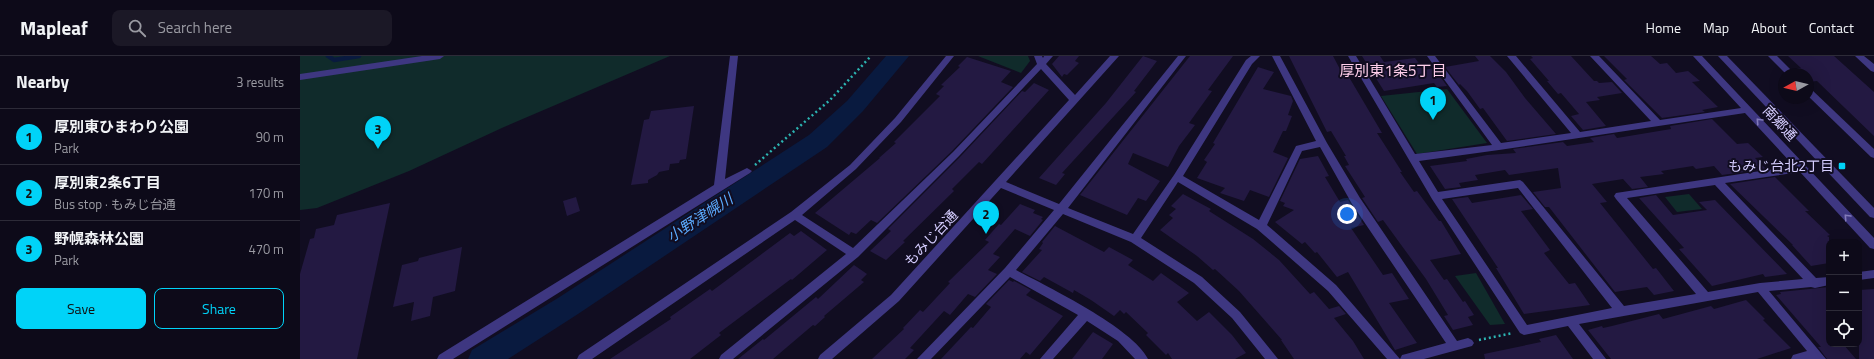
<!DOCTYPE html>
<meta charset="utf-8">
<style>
:root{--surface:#0d0a19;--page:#1b1826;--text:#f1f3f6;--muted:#9a9aa2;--line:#2d2b38;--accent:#00d3f8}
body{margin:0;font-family:"Titillium Web","Noto Sans JP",sans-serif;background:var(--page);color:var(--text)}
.controls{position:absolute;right:12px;bottom:12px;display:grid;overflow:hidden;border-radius:8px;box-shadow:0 4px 16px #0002}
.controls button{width:36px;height:36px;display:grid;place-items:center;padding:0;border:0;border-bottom:1px solid var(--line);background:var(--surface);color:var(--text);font:20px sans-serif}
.compass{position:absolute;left:1478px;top:12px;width:36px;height:36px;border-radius:50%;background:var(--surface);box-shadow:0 4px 16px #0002;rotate:262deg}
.you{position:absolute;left:1047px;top:158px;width:14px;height:14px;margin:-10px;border:3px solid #fff;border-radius:50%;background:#1a73e8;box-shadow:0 0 0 6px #1a73e833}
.badge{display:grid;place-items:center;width:26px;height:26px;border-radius:50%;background:var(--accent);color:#111;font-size:13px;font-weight:700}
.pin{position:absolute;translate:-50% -33px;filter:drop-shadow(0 1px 2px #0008)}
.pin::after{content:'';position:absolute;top:21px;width:14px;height:12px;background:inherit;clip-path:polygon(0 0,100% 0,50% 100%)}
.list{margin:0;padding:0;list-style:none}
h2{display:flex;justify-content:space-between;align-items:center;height:52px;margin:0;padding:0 16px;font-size:17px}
h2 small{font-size:13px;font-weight:400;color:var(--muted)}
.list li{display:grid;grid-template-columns:26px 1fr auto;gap:12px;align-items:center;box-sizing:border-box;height:56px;padding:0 16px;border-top:1px solid var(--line)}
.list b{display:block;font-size:15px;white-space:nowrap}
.list p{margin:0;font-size:13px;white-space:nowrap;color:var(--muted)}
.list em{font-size:13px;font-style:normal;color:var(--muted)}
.actions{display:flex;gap:8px;padding:12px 16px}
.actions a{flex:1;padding:9px 0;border:1px solid var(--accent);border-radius:8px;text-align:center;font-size:14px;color:var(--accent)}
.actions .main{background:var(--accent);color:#111}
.icon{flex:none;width:22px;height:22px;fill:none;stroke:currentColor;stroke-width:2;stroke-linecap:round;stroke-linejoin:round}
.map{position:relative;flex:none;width:1574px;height:303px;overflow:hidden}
header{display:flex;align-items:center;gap:24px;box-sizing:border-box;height:56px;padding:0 20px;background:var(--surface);border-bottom:1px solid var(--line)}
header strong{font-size:19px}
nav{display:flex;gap:22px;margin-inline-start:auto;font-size:14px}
.search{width:280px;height:36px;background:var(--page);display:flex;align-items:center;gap:10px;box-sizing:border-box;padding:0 14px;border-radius:8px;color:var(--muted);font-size:15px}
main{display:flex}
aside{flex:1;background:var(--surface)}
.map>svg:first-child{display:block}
.green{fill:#102b2b}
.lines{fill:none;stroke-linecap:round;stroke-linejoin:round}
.stream{stroke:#091a3f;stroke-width:4.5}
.river{fill:#091a3f;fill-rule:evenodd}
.building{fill:#231942}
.path{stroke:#2cb4b2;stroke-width:2.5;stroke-dasharray:2 3;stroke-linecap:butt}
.minor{fill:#3e3781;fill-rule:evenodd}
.oneway{stroke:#827aba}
.poi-dot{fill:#00d3f8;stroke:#110d21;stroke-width:1.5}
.labels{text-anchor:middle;stroke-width:4;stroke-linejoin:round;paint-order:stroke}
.street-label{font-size:14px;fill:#d5cdff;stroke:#110d21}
.poi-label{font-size:14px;fill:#d5cdff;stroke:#110d21;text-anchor:end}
.neighbourhood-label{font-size:15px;fill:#ffcfeb;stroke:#110d21}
.water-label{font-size:15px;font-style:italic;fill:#5babff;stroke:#110d21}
</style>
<header>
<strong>Mapleaf</strong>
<div class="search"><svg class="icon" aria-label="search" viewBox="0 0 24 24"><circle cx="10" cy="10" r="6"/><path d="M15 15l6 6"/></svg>Search here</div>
<nav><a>Home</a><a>Map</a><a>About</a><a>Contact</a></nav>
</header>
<main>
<aside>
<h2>Nearby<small>3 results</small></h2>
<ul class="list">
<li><span class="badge">1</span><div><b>厚別東ひまわり公園</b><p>Park</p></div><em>90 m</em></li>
<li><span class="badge">2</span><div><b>厚別東2条6丁目</b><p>Bus stop · もみじ台通</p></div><em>170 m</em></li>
<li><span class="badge">3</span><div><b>野幌森林公園</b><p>Park</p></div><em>470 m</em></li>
</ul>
<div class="actions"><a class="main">Save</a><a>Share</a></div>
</aside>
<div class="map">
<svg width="1574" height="303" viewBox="0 0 1574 303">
<rect width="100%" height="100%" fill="#110d21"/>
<g class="green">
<polygon points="0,0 370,0 204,71 109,115 17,152 0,154"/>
<polygon points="678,0 728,0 730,5 721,17"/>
<polygon points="1147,33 1187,87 1117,98 1081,40"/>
<polygon points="1389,138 1402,153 1377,156 1365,141"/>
<polygon points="1176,217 1205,268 1190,269 1155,220"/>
</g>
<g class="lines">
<polyline class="stream" points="28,0 34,4 59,0"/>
<polygon class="river" points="586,0 609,0 563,55 527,91 278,258 208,303 168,303 172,294 258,242 509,79 547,45"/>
</g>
<g class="building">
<polygon points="759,0 779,0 775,5 779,7 767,19 764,18 762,21 752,8"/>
<polygon points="843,0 857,5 834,35 836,36 762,117 765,118 756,129 739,122 806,47"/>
<polygon points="890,0 933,0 908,34 912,35 889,67 895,69 879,90 868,111 833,97 828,108 860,125 846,145 838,142 827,159 780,139"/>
<polygon points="989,0 1033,0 1042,17 1046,16 1082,77 1077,77 1102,116 1100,116 1114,136 1117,135 1139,165 1141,165 1161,198 1130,204 1144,224 1147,223 1163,246 1165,245 1174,259 1168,261 1173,269 1153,274 1144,260 1148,259 1126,223 1083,164 1078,166 1062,142 1065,141 1045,110 1049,109 1044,100 1046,100 1031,75 1027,76"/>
<polygon points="1062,0 1080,0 1084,6 1115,2 1124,14 1134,12 1147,30 1137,31 1134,27 1084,35"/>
<polygon points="1175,0 1190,0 1206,16 1225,42 1256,78 1207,85 1183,52 1180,53 1167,35 1160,28 1159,29 1145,11 1179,5"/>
<polygon points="1231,0 1271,0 1294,25 1297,25 1299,27 1312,26 1322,37 1297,41 1300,44 1286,46 1306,70 1283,74 1271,60 1279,58 1261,37 1258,38 1247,25 1249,25 1230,3 1233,2"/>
<polygon points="1304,0 1351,0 1360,8 1367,7 1376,17 1388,15 1400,25 1392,26 1418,51 1402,54 1405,56 1362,62 1324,24 1327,23"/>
<polygon points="1488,0 1534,0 1574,36 1574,80 1517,25 1509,26 1508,18 1502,18 1496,12 1501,12"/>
<polygon points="667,1 711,15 701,26 713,31 652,95 577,167 571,164 556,178 551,176 549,179 515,157 580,102 579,102 596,87 594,86 640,40 636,38 644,30 641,29 660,11 658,10"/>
<polygon points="958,11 974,16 963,33 991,40 993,45 988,59 992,60 986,75 983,75 973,96 988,102 969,141 950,134 944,145 920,137 925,132 897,122 907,106 904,104 915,88 913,87"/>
<polygon points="734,27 749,34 682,108 679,106 652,133 654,135 603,185 605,186 586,204 570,195 591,175 588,173 660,101 722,35 725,36"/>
<polygon points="394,50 386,103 380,104 379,107 370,108 369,114 359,116 357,119 348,124 348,127 331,129 344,64 349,63 351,55"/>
<polygon points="1412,63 1437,88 1448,87 1463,101 1455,102 1466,113 1422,119 1414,110 1396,113 1393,110 1361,115 1364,118 1340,121 1348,131 1332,133 1323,123 1292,128 1307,146 1300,147 1353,213 1356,212 1374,235 1354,239 1347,231 1315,236 1249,151 1245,151 1233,136 1261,132 1258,112 1209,119 1205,114 1175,119 1178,124 1159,127 1161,131 1145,133 1130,110 1167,105 1166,103 1187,99 1216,97 1213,93 1263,86 1267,90 1294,86 1290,82 1314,78 1317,82 1371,73 1370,70"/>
<polygon points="1018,100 1029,120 1025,121 1040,146 1048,144 1064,169 1051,172 1083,219 1092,217 1109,243 1089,247 1117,287 1095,294 1048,216 1037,221 1017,196 1015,197 1005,186 1002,188 975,166 994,154 983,150 985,147 980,145 1000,103"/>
<polygon points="1475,121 1509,155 1505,155 1530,179 1527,180 1529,181 1529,207 1511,210 1492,189 1493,189 1430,128"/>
<polygon points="883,138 911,153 909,155 953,183 979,204 1010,238 1014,236 1029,253 1039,250 1046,258 1034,262 1053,285 1064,303 994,303 981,284 982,284 939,235 915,213 913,214 897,200 860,174 873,162 869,159 876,153 871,150"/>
<polygon points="1221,139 1233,153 1221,155 1250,194 1244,197 1269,228 1275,227 1290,249 1224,258 1196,212 1198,212 1152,143 1168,141 1172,147"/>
<polygon points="1356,139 1373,159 1407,154 1399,146 1415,144 1487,218 1465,221 1463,218 1412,230 1379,193 1384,192 1339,142"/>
<polygon points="276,141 280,155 267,160 263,145"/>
<polygon points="90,147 57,303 0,303 0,218 10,183 14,182 16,173 34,169 37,159"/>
<polygon points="720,148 735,154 733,157 743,161 741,163 743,164 730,180 715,173 693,198 700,201 688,214 697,218 675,241 668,238 650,259 644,255 610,292 614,294 605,303 572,303 604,273 603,272 620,254 623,256 650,227 648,226 689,186 685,184 699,168 701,169"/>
<polygon points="755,170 804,196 809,191 833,204 828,209 853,225 861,217 889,237 877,246 897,265 909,256 932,279 946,297 935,303 872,303 868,297 866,299 846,279 848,277 826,256 824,258 820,254 814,260 791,244 774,234 773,237 744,221 740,225 722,216 742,194 739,193 743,187 742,186"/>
<polygon points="501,175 527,194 492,224 491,223 419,277 421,279 390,303 310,303 371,263 370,261 410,233 412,235 490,177 494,180"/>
<polygon points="162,191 155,235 133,241 130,260 111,265 114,246 93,251 102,209 118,205 119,202"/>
<polygon points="554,209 567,218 561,224 564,226 524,260 525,261 515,270 513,269 473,303 438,303 463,283 464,284 516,241 518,243"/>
<polygon points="709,224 713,226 714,225 731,234 726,239 763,260 730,299 726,296 720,303 641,303 671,271 673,272 691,251 686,248"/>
<polygon points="1529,231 1529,288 1543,288 1556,303 1527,303 1518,291 1521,291 1476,239 1481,238 1480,236"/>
<polygon points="1574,233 1574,303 1559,303 1559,234"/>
<polygon points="1446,244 1465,263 1463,264 1491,292 1457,303 1311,303 1288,274 1302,270 1303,272 1312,270 1359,258 1363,263 1411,250 1414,253"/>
<polygon points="793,276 813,288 802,303 772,303"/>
<polygon points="1256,279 1273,303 1185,303 1184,298 1241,286 1239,283"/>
</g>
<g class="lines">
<g class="path">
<polyline points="455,109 530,44 571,0"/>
<polyline points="1179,284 1213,277"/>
</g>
<g class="minor">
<polygon points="122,0 144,0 140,3 0,24 0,18"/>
<polygon points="430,0 438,0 425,123 447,112 452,115 450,117 153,303 137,303 139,299 414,129"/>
<path d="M646,0h8l-53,66 -45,47 -54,46 51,33 100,-96 84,-88 -3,-8h8l1,2 1,-2h9l-7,8 29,31 35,-39h9l-113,126 53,22 119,-148h8l-118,152 65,26 41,-59 72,-115 5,-4h9l-8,8 -69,112 76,44 37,-74 20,-5 -44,-85h8l47,87 33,55 97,143 11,-3 4,2 2,3 -2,3 -48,13h-24l2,-4 4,-1 40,-11 -94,-139 -32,-57 -18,4 -35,74 69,60 64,74h-13l-59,-68 -71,-62 -79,-47 -37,56 61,39 38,35 38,47h-13l-33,-41 -38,-35 -63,-41 -68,-28 -47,56c32,17 117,58 132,89h-13l-17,-18 -31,-20 -34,38h-13l38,-44 -68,-38 -79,82h-14l88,-91 49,-58 -53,-22 -102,113 -67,58h-14l2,-4 71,-60 178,-195 -28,-31 -82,87 -101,101 -125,102h-14l2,-4 125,-101 -51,-34 -203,139h-15l2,-4 212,-143 59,-47 45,-47z"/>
<path d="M1048,0h8l59,98 77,-9 -65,-89h8l66,87 70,-10 -64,-77h9l64,76 71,-11 -61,-65h9l61,64 81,-12 -48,-52h9l172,182v11l-4,-1 -70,-76 -75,11 91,95 13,-1v8l-14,3 -4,-1 -42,4 57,68h-35l2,-4 14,-4 -49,-59 -179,32 27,35h-13l-25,-33 -44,9 -4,-2 -88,-134zM1445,57l49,53 -178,27 -2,3 2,3 80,95 -72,12 -101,-124 -3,-2 -82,12 -19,-31 80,-11zM1415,129l88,94 -43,4 -52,9 -81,-94zM1218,132l94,120 -85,17 -85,-126z"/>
<polygon points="1418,0 1427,0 1574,152 1574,162 1570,161"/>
<polygon points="1468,0 1477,0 1495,18 1486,18"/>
<polygon points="1555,0 1564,0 1574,8 1574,16 1571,15"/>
<polygon points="1508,32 1511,33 1574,93 1574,102 1571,101 1508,40"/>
<polygon points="1574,214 1574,222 1559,224 1559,216"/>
</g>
</g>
<defs><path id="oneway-chevron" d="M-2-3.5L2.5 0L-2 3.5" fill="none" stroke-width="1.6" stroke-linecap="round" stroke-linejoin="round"/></defs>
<g class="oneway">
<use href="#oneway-chevron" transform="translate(1459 65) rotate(-133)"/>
<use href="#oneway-chevron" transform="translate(1547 161) rotate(-133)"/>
</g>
<rect class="poi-dot" x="1538" y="106" width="8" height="8" rx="2"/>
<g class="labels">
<g class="street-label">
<text transform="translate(1480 67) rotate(47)" y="5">南郷通</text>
<text transform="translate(631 182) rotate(-47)" y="5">もみじ台通</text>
</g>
<g class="poi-label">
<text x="1534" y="115">もみじ台北2丁目</text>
</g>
<g class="neighbourhood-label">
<text x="1093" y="20">厚別東1条5丁目</text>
</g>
<g class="water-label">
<text transform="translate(400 162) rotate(-33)" y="5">小野津幌川</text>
</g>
</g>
</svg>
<div class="controls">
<button>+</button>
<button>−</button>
<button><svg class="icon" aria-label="locate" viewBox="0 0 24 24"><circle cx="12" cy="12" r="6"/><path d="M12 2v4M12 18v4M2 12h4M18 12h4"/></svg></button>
</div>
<svg class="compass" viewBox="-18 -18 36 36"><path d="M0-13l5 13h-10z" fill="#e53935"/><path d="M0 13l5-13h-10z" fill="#9a9aa2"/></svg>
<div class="you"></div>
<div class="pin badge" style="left:1133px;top:64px">1</div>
<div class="pin badge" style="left:686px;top:178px">2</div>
<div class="pin badge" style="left:78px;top:93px">3</div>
</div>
</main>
